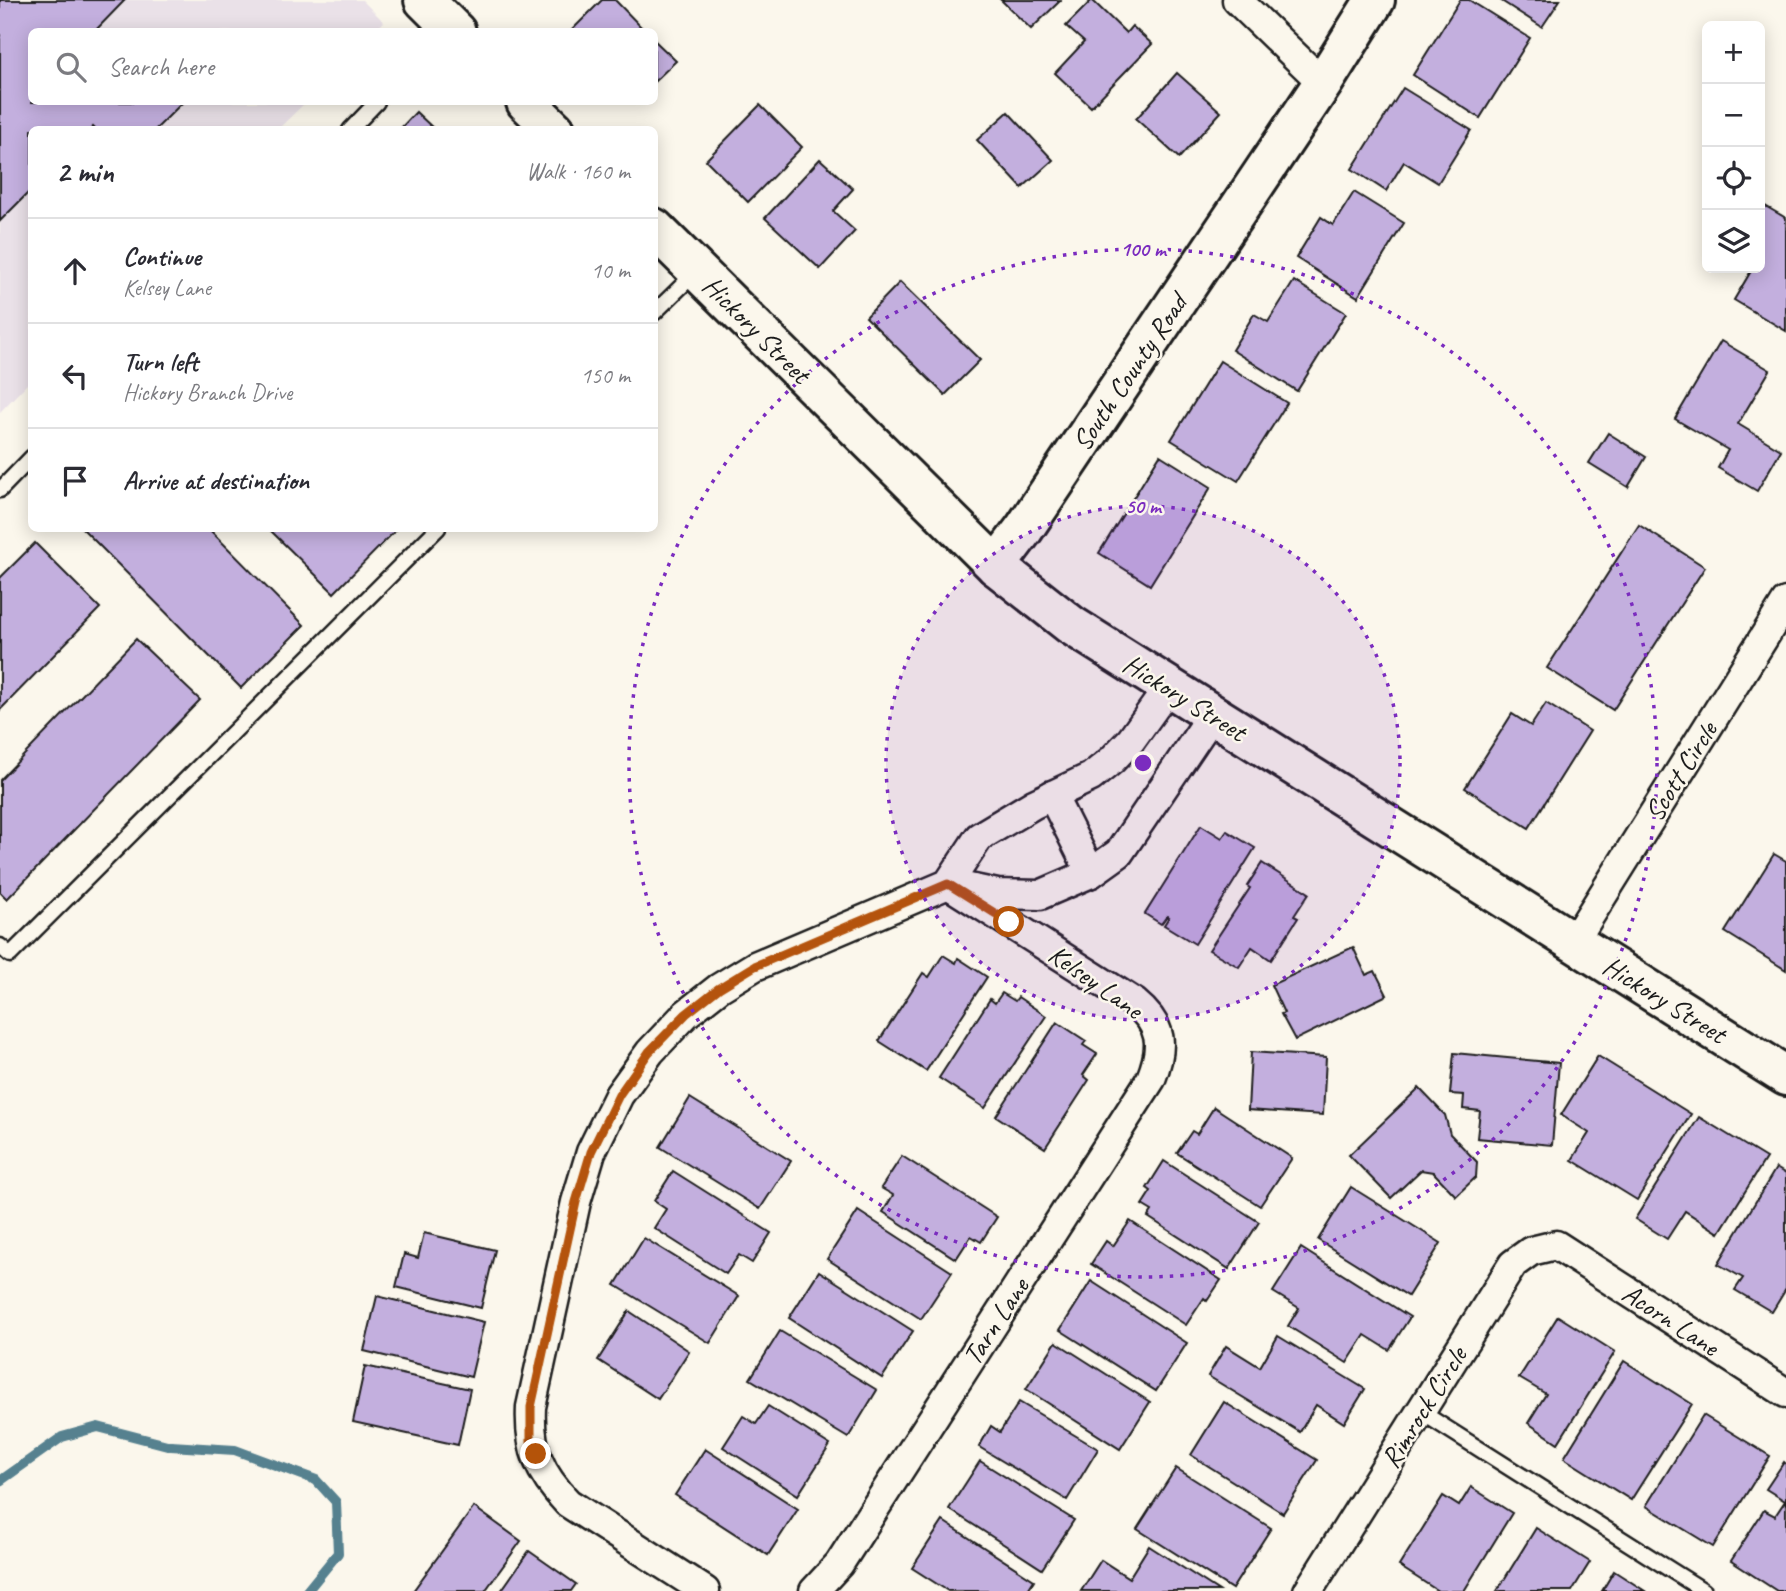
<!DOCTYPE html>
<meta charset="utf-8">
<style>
:root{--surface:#fff;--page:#f7f7f7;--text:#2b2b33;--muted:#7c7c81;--line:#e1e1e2}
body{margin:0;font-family:Caveat,sans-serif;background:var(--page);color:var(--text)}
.controls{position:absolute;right:21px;top:21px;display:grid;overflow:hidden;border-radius:10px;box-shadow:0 4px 18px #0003}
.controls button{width:63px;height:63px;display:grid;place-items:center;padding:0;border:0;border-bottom:2px solid var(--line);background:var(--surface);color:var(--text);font:35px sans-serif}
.stop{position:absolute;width:21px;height:21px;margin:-16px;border:5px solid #b45309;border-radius:50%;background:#fff}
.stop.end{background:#b45309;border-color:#fff;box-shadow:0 2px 7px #0008}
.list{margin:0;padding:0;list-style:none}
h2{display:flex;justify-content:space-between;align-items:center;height:91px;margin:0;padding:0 28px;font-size:30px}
h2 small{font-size:23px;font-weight:400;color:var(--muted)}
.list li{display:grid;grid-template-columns:46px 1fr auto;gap:21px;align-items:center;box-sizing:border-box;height:105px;padding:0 28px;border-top:2px solid var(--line)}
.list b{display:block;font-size:26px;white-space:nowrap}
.list p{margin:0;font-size:23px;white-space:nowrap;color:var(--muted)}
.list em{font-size:23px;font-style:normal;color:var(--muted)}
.icon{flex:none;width:38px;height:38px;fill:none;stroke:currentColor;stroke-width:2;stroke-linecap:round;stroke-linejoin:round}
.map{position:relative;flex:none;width:1786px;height:1591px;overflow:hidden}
.search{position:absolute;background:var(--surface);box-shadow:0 4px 18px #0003;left:28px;top:28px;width:630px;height:77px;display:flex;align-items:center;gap:18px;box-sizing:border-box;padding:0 24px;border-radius:10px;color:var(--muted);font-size:26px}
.panel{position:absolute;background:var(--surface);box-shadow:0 4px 18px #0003;left:28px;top:126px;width:630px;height:406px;border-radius:10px}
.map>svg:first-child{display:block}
.built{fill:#eae1e8}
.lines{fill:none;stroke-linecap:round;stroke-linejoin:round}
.stream{stroke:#56818f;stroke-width:10}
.building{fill:#c3afde;stroke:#1c1c1c;stroke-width:2}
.lane-casing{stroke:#1c1c1c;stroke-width:19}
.street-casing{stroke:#1c1c1c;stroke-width:33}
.secondary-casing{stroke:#1c1c1c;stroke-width:44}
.lane{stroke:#fbf7ec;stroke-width:14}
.street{stroke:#fbf7ec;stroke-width:28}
.secondary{stroke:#fbf7ec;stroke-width:38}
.route{stroke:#b45309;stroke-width:9}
.ring{fill:none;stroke:#7b2cbf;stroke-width:3.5;stroke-dasharray:3.5 7}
.labels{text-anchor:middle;stroke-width:5;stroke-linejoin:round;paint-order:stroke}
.street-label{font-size:28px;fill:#1c1c1c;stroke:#fbf7ec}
.centre{fill:#7b2cbf;stroke:#fbf7ec;stroke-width:3.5}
.ring-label{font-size:21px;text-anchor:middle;font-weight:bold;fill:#7b2cbf;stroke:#fbf7ec;stroke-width:5;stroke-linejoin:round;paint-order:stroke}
</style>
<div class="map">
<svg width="1786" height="1591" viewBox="0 0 1786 1591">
<rect width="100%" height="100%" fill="#fbf7ec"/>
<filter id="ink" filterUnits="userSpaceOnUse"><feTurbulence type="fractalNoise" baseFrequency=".0143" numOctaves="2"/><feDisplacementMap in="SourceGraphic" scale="14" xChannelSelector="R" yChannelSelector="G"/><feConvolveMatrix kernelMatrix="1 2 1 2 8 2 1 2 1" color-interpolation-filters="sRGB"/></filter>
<g filter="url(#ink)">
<polygon class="built" points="0,0 362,0 384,22 374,31 32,32 32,102 306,102 278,129 32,130 31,380 0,412"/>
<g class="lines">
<polyline class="stream" points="0,1481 62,1437 98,1427 171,1446 235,1450 316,1480 336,1502 338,1553 307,1591"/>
</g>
<g class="building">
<polygon points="0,0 125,0 94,32 32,32 32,102 183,102 155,130 96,130 93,127 90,130 32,130 32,189 0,221"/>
<polygon points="602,0 615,0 646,32 573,32 572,30"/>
<polygon points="1001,0 1061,0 1031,29"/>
<polygon points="1092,0 1126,33 1132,26 1152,44 1091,107 1055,73 1084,42 1066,26"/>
<polygon points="1460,0 1469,0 1530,38 1480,118 1413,75"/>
<polygon points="1500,0 1560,0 1542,27"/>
<polygon points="654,40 676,61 654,82"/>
<polygon points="1177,73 1221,112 1179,158 1136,119"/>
<polygon points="1403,88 1471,130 1438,183 1404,162 1386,191 1352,169"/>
<polygon points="760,105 802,147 748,202 706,160"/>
<polygon points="416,112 435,130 399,130"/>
<polygon points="1008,112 1053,160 1022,188 977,140"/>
<polygon points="820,159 853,189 833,211 855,231 820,269 765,218"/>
<polygon points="1354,192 1404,223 1358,297 1296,258 1321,217 1333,225"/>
<polygon points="1760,203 1786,218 1786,331 1734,300 1751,271 1746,268 1760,268"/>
<polygon points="1294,281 1346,313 1297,391 1232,350 1254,314 1268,322"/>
<polygon points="900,282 980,360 945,395 866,317"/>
<polygon points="1721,341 1770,370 1738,424 1781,450 1757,491 1718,468 1728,450 1675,419"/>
<polygon points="1220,361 1287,403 1238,481 1171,440"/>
<polygon points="1608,433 1646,457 1628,487 1589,463"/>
<polygon points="1160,455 1211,487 1150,585 1099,553"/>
<polygon points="1639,525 1705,567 1613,710 1547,668"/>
<polygon points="82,528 208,528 304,625 241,688"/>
<polygon points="268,528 393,528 395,531 334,593"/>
<polygon points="35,543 100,608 0,710 0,578"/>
<polygon points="136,639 200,700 7,899 0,892 0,780"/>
<polygon points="1546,703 1590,731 1529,828 1465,788 1512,714 1531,726"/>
<polygon points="1201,825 1222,838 1227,831 1255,848 1195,944 1164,925 1169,917 1167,916 1161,924 1145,914"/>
<polygon points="1774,854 1786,861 1786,970 1725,932"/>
<polygon points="1262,863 1309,893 1294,916 1298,918 1271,960 1252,947 1239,967 1209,950 1250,888 1247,886"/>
<polygon points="1353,947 1366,975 1375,971 1387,995 1295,1040 1281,1014 1284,1013 1271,985"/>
<polygon points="943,955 956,963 958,958 987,977 926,1071 879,1041 923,973 929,977"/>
<polygon points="1002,993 1015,1001 1018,997 1046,1016 985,1108 939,1078 990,999 995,1003"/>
<polygon points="1057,1022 1086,1041 1083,1045 1097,1054 1083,1075 1089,1080 1045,1148 996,1116"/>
<polygon points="1251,1052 1326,1057 1323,1115 1248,1110"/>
<polygon points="1454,1053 1559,1063 1552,1145 1477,1138 1480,1111 1463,1109 1464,1095 1450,1094"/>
<polygon points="1598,1056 1691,1114 1637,1200 1572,1160 1589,1133 1561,1115"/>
<polygon points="1419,1088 1445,1115 1450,1134 1477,1162 1476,1177 1456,1196 1433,1172 1421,1170 1391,1198 1349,1155"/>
<polygon points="690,1098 791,1161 760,1209 660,1147"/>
<polygon points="1214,1107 1292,1158 1260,1206 1177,1153 1192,1131 1197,1134"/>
<polygon points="1699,1117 1766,1158 1719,1233 1685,1211 1667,1239 1635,1219"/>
<polygon points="902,1156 997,1217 981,1242 971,1236 956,1259 883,1212 893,1195 881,1188"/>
<polygon points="1164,1161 1259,1222 1229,1269 1148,1217 1152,1211 1142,1205 1151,1191 1147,1188"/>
<polygon points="1776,1168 1786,1174 1786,1289 1772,1312 1735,1290 1743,1278 1718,1264"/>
<polygon points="673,1171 771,1233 752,1263 739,1255 726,1274 654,1228 666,1209 654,1201"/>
<polygon points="1351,1187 1441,1243 1408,1296 1318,1240"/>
<polygon points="858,1211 952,1272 921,1319 827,1259"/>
<polygon points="1130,1221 1221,1280 1207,1301 1204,1298 1186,1325 1091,1264 1106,1241 1113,1246"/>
<polygon points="424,1233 495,1250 481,1308 396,1287 404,1254 418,1258"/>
<polygon points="644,1238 739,1296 710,1343 615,1285"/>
<polygon points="1301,1248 1410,1317 1389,1350 1365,1335 1347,1363 1288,1326 1299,1308 1273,1292"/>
<polygon points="819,1271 913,1331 882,1378 789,1318"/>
<polygon points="1091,1281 1187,1343 1156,1391 1060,1330"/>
<polygon points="377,1296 484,1322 471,1377 364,1351"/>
<polygon points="629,1311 689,1351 658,1399 598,1360"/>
<polygon points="1558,1316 1615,1352 1558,1443 1528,1423 1546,1394 1519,1378"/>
<polygon points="780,1331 877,1390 848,1438 750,1379"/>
<polygon points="1278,1336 1365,1389 1344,1423 1316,1405 1300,1432 1208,1376 1226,1346 1260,1367"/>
<polygon points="1056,1342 1150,1402 1120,1449 1026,1389"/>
<polygon points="1624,1361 1692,1404 1631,1500 1564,1458"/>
<polygon points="365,1366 470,1389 458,1445 353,1422"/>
<polygon points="1019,1402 1098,1449 1067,1500 979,1447 991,1426 1000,1432"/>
<polygon points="1224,1402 1317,1460 1283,1513 1191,1455"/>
<polygon points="768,1406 830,1445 798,1495 723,1447 743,1416 756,1424"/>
<polygon points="1703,1415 1770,1456 1713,1547 1646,1506"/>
<polygon points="705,1449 798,1509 768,1555 675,1495"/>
<polygon points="980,1461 1074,1520 1042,1569 949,1509"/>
<polygon points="1784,1462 1786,1464 1786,1591 1777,1591 1731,1561 1764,1510 1775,1516 1785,1501 1766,1489"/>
<polygon points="1176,1468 1271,1528 1232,1589 1137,1529"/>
<polygon points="1471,1487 1512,1513 1464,1591 1438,1591 1399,1566 1443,1496 1459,1506"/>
<polygon points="474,1507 521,1541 485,1591 413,1591"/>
<polygon points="943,1521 1034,1580 1027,1591 948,1591 912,1568"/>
<polygon points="1536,1528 1590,1562 1572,1591 1497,1591"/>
<polygon points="1149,1546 1219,1591 1081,1591 1101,1560 1129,1578"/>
<polygon points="529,1551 576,1584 571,1591 501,1591"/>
<polygon points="1614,1571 1645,1591 1602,1591"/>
</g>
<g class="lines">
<g class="lane-casing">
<g id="lane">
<polyline points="350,130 377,102"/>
<polyline points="654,313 696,272"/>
<polyline points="0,490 32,457"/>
<polyline points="0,946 10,955 438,528"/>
<polyline points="1421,1412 1704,1591"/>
</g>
</g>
<g class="street-casing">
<g id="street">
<polyline points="1237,0 1323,83"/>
<polyline points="1052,795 1091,873"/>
<polyline points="964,887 997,894 1040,895 1091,873 1119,853 1213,714"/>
<polyline points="1574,941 1786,602"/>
<path d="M705,1591l-137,-88c-29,-30 -39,-54 -37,-96l45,-205 15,-50 28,-57 31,-43 36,-38 33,-26 36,-22 193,-82 31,-47 55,-33 57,-27 21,-17 19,-20 38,-53"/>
<path d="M814,1591l25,-27 312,-485c13,-33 12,-53 -16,-76l-187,-119"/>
<polyline points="1308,1591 1513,1264 1531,1251 1556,1245 1786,1393"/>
</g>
</g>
<g class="secondary-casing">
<g id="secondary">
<polyline points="424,0 456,32"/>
<polyline points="526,102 555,130"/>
<polyline points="654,228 996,566 1071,625 1786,1076"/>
<polyline points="996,566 1024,529 1323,83 1375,0"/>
</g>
</g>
<use href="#lane" class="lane"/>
<use href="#street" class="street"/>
<use href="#secondary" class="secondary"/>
</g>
</g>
<g class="lines" filter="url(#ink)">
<polyline class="route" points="536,1454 531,1441 531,1407 576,1202 591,1152 619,1095 649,1052 686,1014 719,988 755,966 948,884 1009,922"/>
</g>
<circle cx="1143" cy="763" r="257" fill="#7b2cbf" fill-opacity=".12"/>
<g class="ring">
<circle cx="1143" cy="763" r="257"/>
<circle cx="1143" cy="763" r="514"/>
</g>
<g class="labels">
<g class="street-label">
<text transform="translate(757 329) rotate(45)" y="10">Hickory Street</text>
<text transform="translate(1129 372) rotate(-56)" y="10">South County Road</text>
<text transform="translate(1185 697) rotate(32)" y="10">Hickory Street</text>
<text transform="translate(1680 771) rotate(-58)" y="10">Scott Circle</text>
<text transform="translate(1096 981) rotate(35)" y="10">Kelsey Lane</text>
<text transform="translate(1665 999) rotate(32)" y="10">Hickory Street</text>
<text transform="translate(1671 1319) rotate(33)" y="10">Acorn Lane</text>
<text transform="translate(995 1321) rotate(-57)" y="10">Tarn Lane</text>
<text transform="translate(1423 1407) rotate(-58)" y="10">Rimrock Circle</text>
</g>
</g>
<circle cx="1143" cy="763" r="10" class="centre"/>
<g class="ring-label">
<text x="1143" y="256">100 m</text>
<text x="1143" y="513">50 m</text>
</g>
</svg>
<div class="controls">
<button>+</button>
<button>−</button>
<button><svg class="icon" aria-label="locate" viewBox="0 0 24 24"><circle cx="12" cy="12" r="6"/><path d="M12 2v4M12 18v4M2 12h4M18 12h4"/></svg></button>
<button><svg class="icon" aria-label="layers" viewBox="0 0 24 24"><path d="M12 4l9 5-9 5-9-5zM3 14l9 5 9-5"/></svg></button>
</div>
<div class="stop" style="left:1009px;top:922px"></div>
<div class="stop end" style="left:536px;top:1454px"></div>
<div class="search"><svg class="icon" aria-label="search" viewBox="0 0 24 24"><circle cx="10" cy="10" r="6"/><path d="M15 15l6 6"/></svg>Search here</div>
<section class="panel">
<h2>2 min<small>Walk · 160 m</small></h2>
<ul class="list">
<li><svg class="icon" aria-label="ahead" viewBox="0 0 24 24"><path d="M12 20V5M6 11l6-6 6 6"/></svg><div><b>Continue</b><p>Kelsey Lane</p></div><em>10 m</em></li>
<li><svg class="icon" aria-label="left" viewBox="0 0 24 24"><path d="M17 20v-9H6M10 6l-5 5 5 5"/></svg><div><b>Turn left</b><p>Hickory Branch Drive</p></div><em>150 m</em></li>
<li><svg class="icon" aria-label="arrive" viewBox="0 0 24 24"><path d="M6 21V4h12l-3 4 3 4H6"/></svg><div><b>Arrive at destination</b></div></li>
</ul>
</section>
</div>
